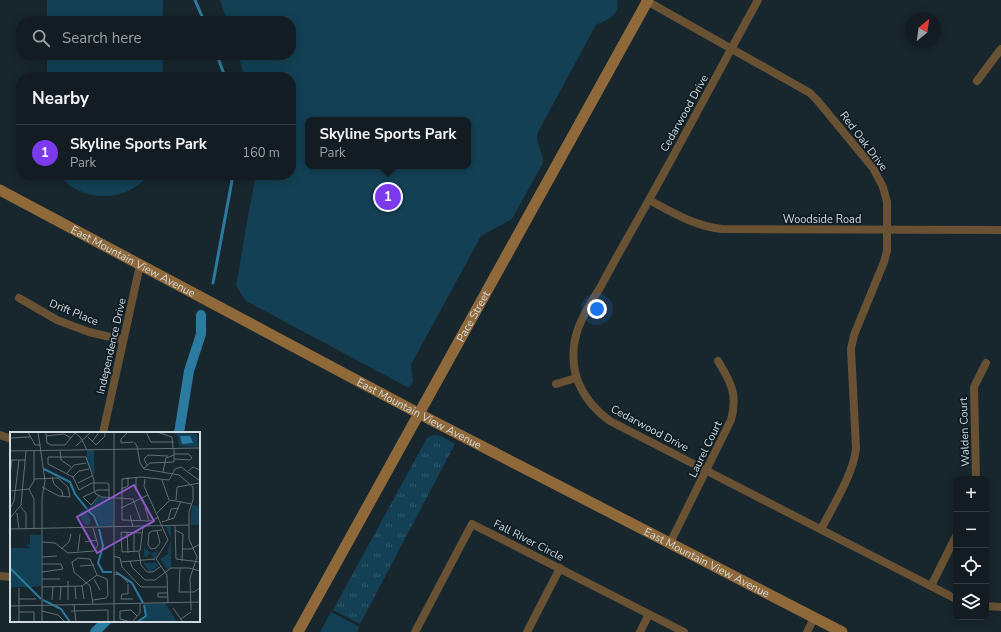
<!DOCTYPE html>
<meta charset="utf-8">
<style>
:root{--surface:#121c22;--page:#1f292f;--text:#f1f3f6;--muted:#9ca1a5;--line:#313a40;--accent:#7c3aed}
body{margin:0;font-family:"Nunito Sans",sans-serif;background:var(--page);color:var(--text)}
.controls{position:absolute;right:12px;bottom:12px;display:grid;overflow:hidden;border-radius:8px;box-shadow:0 2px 10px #0003}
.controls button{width:36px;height:36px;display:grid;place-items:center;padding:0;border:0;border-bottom:1px solid var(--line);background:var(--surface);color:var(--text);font:20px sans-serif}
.compass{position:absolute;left:905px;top:12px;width:36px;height:36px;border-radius:50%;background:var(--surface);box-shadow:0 2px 10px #0003;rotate:29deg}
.you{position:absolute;left:597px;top:309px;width:14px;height:14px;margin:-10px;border:3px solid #fff;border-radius:50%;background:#1a73e8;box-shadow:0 0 0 6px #1a73e833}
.badge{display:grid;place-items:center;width:26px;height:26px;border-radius:50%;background:var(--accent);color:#fff;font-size:13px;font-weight:700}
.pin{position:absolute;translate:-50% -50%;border:2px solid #fff;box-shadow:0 1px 4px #0006}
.popup{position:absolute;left:305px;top:117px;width:166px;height:52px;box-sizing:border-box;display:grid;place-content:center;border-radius:8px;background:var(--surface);filter:drop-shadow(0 1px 3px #0005);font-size:13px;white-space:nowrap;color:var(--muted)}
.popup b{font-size:15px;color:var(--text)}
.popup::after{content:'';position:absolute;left:50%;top:100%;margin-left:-8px;border:8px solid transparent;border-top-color:var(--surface)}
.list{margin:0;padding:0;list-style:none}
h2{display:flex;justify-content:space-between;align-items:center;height:52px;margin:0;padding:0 16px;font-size:17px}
h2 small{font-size:13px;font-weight:400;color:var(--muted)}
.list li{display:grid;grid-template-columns:26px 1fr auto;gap:12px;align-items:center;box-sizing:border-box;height:56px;padding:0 16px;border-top:1px solid var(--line)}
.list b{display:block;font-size:15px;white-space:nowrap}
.list p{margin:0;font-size:13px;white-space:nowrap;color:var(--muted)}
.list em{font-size:13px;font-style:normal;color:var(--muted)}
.icon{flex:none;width:22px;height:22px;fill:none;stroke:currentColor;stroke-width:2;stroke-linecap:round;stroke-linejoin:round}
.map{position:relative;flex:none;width:1001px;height:632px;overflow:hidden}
.search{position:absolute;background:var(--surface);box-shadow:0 2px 10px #0003;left:16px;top:16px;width:280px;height:44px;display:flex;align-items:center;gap:10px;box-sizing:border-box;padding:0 14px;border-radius:16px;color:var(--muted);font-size:15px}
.panel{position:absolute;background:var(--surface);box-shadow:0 2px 10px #0003;left:16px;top:72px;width:280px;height:108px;border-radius:16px}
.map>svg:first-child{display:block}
.grass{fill:url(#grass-tufts)}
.green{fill:#134054;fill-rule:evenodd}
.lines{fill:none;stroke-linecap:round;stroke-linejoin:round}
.stream{stroke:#2a7b9f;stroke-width:3}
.canal{stroke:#2a7b9f;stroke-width:10}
.street{stroke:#695134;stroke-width:8}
.secondary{stroke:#90693a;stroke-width:11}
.labels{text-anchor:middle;stroke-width:3.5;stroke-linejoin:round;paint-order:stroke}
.street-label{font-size:11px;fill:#d1dadf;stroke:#0f1c23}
.inset-river{fill:none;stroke:#2a7b9f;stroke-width:2}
.inset-road{fill:none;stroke:#626e74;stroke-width:1}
.view{fill:#9058c7;fill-opacity:0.15;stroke:#9058c7;stroke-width:2}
.inset-edge{fill:none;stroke:#d1dadf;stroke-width:2}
</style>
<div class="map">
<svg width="1001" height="632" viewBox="0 0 1001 632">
<defs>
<pattern id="grass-tufts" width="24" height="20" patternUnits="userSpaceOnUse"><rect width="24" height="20" fill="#134054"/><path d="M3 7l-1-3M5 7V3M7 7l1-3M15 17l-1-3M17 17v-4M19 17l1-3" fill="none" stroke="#345b6c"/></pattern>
</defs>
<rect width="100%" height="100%" fill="#18262d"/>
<polygon class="grass" points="434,435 441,436 455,444 360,624 333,610 427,438"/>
<g class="green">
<rect x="47" y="0" width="116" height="21"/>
<path d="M220,0h397c3,16 -9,19 -21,25l-58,107c-4,10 6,20 5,31l-31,56 -31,17 -69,127 -1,3 2,16 -4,6 -163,-87 -10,-15 12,-70 8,-41h35v-98h-46l-7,-22h53v-34h-64zM308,120h160v46h-160z"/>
<polygon points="47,55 163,55 162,77 47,77"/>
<path d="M59,175h89c-20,28 -68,28 -89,0z"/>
<polygon points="331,612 360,627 357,632 320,632"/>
</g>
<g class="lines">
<g class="stream">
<polyline points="195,0 204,21"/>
<polyline points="217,55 225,77"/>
<polyline points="213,283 233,175"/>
</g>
<g class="canal">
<polyline points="179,433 189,371 201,334 201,315"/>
<polyline points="95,632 106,621"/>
</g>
<g class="street">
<path d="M645,0l165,93 7,7 56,68 10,19 4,15v49l-3,11 -30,73 -3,14 5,99c-2,25 -23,58 -35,81"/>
<path d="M758,0c-41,74 -80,149 -122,223 -12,21 -24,42 -35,63 -11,18 -25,39 -27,60 -4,31 11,57 36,75l346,178"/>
<polyline points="977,81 1001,49"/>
<path d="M649,200c24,13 46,26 73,29l279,1"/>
<polyline points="19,298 57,320 89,332 123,340"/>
<polyline points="556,384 576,378"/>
<polyline points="103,433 140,265"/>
<polyline points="0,435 11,439"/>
<polyline points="976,479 974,387 986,363"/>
<path d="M670,543l61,-123c7,-25 0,-38 -13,-59"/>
<polyline points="0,576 11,577"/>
<polyline points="931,586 956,536"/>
<polyline points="986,606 1001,607"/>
<polyline points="415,632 472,524 684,632"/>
<polyline points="527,632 560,568"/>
<polyline points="640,632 649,614"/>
<polyline points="807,632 814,618"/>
</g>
<g class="secondary">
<path id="s1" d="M0,190l433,231 409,211"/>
<path id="s2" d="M298,632l350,-632"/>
</g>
</g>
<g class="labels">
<g class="street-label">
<text transform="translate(684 113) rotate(-61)" y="4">Cedarwood Drive</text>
<text transform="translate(864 141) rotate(53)" y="4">Red Oak Drive</text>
<text x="822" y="223">Woodside Road</text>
<text dy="4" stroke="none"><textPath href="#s1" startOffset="151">East Mountain View Avenue</textPath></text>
<text transform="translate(74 312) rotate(22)" y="4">Drift Place</text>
<text dy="4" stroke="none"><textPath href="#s2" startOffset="361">Pace Street</textPath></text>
<text transform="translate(111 346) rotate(-77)" y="4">Independence Drive</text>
<text dy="4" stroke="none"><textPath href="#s1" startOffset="475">East Mountain View Avenue</textPath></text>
<text transform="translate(650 428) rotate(28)" y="4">Cedarwood Drive</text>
<text transform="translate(964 432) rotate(-92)" y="4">Walden Court</text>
<text transform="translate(705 449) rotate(-64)" y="4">Laurel Court</text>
<text transform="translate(529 540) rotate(27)" y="4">Fall River Circle</text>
<text dy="4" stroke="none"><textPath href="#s1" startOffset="799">East Mountain View Avenue</textPath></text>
</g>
</g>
<g transform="translate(10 432)">
<rect width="190" height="190" fill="#18262d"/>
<path d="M164,0l23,2 1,13 -19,-1 -1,-8zM156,94h5v42l-3,2 -8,-11 9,-6 -1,-3 3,-10zM134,116l7,5 5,-1 -1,-3 3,3 -4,10 5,2 -9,9 -6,-9v-4l1,3h9l-1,-7 -3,-3 -4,4 -5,-1h3zM155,171l12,19h-40l9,-6 -2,-12z" fill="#134054"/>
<path d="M77,18h7v26l-8,-13zM89,65l14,1v28h-13l-4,-10 -8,-7zM182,73l8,1v19h-10zM72,78l4,1 5,9 -2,5 -5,-1 -5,-10zM20,103h11v51l-12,1 12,13 -14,-13h-17v-39h20l-4,-3 4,-1z" fill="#134054"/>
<path d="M170,4h10l3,7 -11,1z" fill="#2a7b9f"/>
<path class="inset-river" d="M34,37l26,13 5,12 12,15M77,78l7,6 4,10M89,97l4,17 -5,17 5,9h9M0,136l31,31M106,140l16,11 11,20M33,168l18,9 9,13M127,190l9,-6 -2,-11"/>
<path class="inset-road" d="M18,0l7,13h6M28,0l7,49 -3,17v124M36,0l1,11 4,2h14l10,-12M104,0v190M118,0l-7,7v4l12,-1M136,0l5,10h23M147,0l15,5 1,11M65,1l6,5 6,12M36,4l18,-2 7,4M78,5l8,8 9,-9v-4M0,6l20,-1M82,10l7,-10M124,10l3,4 3,17 4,6 35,6 14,12v13l-4,12v27l8,18 -7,21 1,32M66,14l15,-14M0,19l190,-3M50,19l1,9 10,7M164,22h15l3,4 -2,2 -15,-1M0,28h16M137,33l-3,-6 4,-4 20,1M133,37l7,-6 24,-1v-14M178,39l5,-4 7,3M153,40l3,-14 8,-3M57,41l7,-8 12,-2M0,42l2,-14M42,45l2,7 8,7 1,6M63,45l6,-6 10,-2M24,47l24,-1 10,9 2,10 -11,-1 -17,-9M135,47l-1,7 24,54 -12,19M152,48l7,20M68,51l14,-7M19,57l5,10v30M19,57l5,-8v-30M111,57l7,-3v-9M0,59l19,-2M126,59v-14M89,64l-8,9 -8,-8 15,-7h11M99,65v-13l-2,-1h-15l-13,7 -6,-13 -25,-13v-7h38l8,23v10l2,4 6,3 31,2 8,22M166,68l1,-13 23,-4M11,75l5,6v16M135,75l4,14M111,76l27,-13M0,77l4,-8 5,-41M7,81l2,16M147,81l13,-13 22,4M120,83l3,12M149,85l-8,4 -29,-1v-41l19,-2 28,3 6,-11 6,-2 19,14M0,86l11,-13 5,-54M158,88l3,-11 8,-1M152,90l12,-4 7,-17M165,94l1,33 24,3M0,97l179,-4M165,98l8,4 -1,27M147,99l3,12 -4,5 -5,1 -3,-4 1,-12 3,-2h1l9,-1M117,100l1,21M124,100v20M132,101l-21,-1 1,20 18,-1 3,-24M32,110l13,1 13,10 26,-2 4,-6 -5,-17M75,110l12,-2M51,117l8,-7 2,-8M172,117h9l9,-5M68,119l2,-17M129,120l2,13 6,7h6l8,-6M104,124l6,2 2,9 19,20h27M32,125l15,-1M146,127l11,16 1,28M120,129l2,6 13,13h10l16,-12h18l11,3M111,130l34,-3M70,134l14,-1M170,136l-1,24h15l6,-4M32,140l21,-3 -2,-5h-19M104,142l7,1 7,8M32,147h18M84,147l6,11M118,152v10h-6l-1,5h12M72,154l2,13M32,155l40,-1 15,-11M65,155l1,12M9,156v34M157,165h-9v-4h10M9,167h17M42,168l1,-13M50,168l1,-13M58,168v-19M83,168l13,-2 2,-3 -1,-16 -10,-4M83,172l-3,-18 -16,-14 -2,-10 6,-4 12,1 7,16M64,173l2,17M0,174l190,-4M163,176l10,14M32,179l16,4 7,7M61,179l37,-1v12M9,180h15v10M171,187l10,-7M121,190l-11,-3v-8l11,-1 6,6M122,190l8,-9v-9"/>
<path class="view" d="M124,53l20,36 -57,32 -20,-36z"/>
<rect width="190" height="190" class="inset-edge"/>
</g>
</svg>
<div class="controls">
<button>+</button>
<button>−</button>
<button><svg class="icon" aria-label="locate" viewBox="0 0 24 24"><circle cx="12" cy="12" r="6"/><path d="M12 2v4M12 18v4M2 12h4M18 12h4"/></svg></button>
<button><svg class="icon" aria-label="layers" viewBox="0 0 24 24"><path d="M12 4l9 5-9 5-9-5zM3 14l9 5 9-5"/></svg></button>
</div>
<svg class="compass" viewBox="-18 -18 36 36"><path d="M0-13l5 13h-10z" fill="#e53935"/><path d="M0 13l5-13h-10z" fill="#9ca1a5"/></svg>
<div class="you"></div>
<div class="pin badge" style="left:388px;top:197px">1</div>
<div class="popup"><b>Skyline Sports Park</b>Park</div>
<div class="search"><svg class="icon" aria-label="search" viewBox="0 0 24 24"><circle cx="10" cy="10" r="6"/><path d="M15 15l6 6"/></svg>Search here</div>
<section class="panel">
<h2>Nearby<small></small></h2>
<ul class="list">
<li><span class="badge">1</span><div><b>Skyline Sports Park</b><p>Park</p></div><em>160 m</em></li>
</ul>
</section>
</div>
